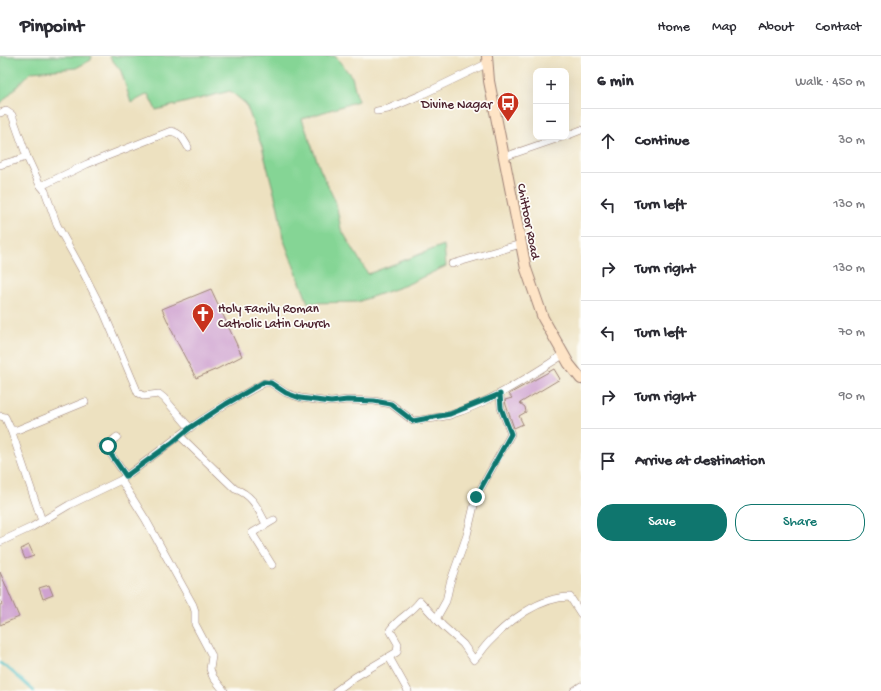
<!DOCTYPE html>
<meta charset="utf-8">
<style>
:root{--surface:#fff;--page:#f7f7f7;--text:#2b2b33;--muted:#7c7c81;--line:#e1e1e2;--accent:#0f766e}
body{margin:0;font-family:"Gochi Hand",sans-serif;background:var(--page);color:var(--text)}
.controls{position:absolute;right:12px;top:12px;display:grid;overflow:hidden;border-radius:8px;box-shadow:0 4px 16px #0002}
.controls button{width:36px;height:36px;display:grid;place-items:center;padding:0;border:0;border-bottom:1px solid var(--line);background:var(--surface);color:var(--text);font:20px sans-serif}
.stop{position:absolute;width:12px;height:12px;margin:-9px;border:3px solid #0f766e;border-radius:50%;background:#fff}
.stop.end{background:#0f766e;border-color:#fff;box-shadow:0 1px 4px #0008}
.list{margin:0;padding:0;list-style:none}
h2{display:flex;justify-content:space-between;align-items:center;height:52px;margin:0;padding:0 16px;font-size:17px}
h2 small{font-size:13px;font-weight:400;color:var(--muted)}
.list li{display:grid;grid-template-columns:26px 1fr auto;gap:12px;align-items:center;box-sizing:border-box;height:64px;padding:0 16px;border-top:1px solid var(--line)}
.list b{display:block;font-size:15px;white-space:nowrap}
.list em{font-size:13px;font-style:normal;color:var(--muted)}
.actions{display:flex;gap:8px;padding:12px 16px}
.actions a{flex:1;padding:9px 0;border:1px solid var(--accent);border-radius:16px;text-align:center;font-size:14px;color:var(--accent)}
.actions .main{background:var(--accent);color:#fff}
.icon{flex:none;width:22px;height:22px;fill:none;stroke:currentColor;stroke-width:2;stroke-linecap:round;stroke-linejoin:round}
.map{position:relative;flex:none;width:581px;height:635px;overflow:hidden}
header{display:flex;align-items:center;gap:24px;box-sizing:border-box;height:56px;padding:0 20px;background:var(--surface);border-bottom:1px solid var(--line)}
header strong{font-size:19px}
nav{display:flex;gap:22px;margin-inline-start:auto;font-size:14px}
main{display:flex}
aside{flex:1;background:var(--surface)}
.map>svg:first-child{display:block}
.green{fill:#85d595;stroke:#687a60}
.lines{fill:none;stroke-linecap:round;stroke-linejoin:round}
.stream{stroke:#54c2c8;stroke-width:2.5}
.building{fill:#cfa2d0}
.street-casing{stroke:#9c8076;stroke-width:8}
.secondary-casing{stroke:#9c8076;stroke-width:12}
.street{stroke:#fff;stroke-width:7}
.secondary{stroke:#fee4c6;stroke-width:10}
.route{stroke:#0f766e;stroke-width:5}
.labels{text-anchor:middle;stroke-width:3.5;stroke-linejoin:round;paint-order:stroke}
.poi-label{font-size:13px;fill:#4a1f2b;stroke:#fdfcf7;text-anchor:end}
.street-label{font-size:13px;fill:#4a1f2b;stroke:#fdfcf7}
</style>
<header>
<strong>Pinpoint</strong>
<nav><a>Home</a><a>Map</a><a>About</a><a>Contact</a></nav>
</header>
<main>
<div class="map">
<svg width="581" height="635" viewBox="0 0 581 635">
<rect width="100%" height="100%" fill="#fdfcf7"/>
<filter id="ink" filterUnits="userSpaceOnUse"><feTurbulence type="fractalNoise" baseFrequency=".025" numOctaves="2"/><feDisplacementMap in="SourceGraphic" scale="8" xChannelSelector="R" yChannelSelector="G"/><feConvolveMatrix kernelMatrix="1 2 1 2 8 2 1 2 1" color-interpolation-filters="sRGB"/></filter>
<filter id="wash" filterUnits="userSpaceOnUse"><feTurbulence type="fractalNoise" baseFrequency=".012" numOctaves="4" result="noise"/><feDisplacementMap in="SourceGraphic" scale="16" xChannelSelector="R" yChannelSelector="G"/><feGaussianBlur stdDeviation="0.9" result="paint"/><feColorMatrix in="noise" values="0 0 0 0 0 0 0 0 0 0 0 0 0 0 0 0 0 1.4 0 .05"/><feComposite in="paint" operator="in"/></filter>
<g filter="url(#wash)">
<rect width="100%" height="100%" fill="#ede1c0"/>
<g class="green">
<polygon points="0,0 92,0 91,4 76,12 31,16 0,48"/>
<polygon points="109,0 335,0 352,21 358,45 302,63 320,113 336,147 341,173 368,218 444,189 446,210 406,229 357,246 308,247 283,182 278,152 262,91 246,48 230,35 156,54 148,38 131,47 121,15"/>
</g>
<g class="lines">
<polyline class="stream" points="0,607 10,614 34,635"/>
</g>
<g id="blocks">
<g class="building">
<polygon points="211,233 242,300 217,313 196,322 178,288 162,253"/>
<polygon points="554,313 560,323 520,347 525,351 526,356 519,360 523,368 514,372 506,349 505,344 512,342 509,338"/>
<polygon points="29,489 34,500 25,503 21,493"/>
<polygon points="0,516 19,561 0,569 0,549 2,548 0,542"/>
<polygon points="49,529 53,539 43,543 39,532"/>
</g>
</g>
</g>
<g filter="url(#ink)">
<use href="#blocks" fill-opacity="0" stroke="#9c8076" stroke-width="1"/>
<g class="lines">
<g class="street-casing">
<g id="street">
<polyline points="377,55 388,53 421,39 488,7"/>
<polyline points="0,57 6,55 12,59 27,101 39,127 45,135 57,169 82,214 104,257 138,337 143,340 159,338 164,342 190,372"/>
<polyline points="566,80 581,74"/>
<polyline points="504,101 562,81"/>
<polyline points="0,109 27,101"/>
<path d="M41,130l46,-22 84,-33c9,2 12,7 17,16"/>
<polyline points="452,208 521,188"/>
<polyline points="0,360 5,361 11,374 42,465"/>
<polyline points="11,374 17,374 85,346"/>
<path d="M180,380l55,53c18,6 23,20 31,35l8,-4 -22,13 20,32"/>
<polyline points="102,390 108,394 126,420"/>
<path d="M108,394c0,-7 4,-9 9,-13"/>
<polyline points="121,424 146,464 193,549 195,555 195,568 212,600 210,613 213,621 224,635"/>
<path d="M0,486l32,-15 37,-22 52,-25 70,-53 35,-23 38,-21h7l15,10 15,5 30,4 16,-2 27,1 17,3 22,17c12,-2 25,-3 37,-6 40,-12 78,-38 113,-60"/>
<polyline points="436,563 446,545 450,527 467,479 476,441 511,378 501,352 500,338"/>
<polyline points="389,601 408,635"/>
<path d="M336,635l19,-14 42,-25 1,-8 -8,-14c9,-13 22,-17 30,-29l23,25 20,18 11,16c6,-6 10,-13 16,-19 20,-21 50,-44 80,-44l11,17"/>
<polyline points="574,635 581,630"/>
</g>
</g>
<g class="secondary-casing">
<polyline id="secondary" points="487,0 489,25 526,213 543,262 569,308 581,323"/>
</g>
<use href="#street" class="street"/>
<use href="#secondary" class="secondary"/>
</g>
</g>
<g class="lines" filter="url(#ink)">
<polyline class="route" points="108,390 108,394 126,420 173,386 191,371 226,348 264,326 271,327 286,337 300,342 331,346 347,344 374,345 391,348 413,365 450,358 500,338 501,352 511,378 476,441"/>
</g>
<defs>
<g id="bus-pin" transform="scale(1.15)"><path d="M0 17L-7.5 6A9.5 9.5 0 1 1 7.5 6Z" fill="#c8321e" stroke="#fdfcf7"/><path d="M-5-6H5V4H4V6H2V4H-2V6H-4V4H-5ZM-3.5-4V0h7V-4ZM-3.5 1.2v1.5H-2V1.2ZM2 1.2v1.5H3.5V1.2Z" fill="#fff"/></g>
<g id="church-pin" transform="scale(1.15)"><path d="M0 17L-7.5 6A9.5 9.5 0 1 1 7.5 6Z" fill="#c8321e" stroke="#fdfcf7"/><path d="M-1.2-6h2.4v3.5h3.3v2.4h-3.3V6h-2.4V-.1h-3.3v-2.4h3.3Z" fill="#fff"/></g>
</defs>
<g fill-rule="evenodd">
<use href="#bus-pin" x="508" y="47"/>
<use href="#church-pin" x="203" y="258"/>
</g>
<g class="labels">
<g class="poi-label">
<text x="492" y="52">Divine Nagar</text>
<text x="218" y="256" text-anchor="start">Holy Family Roman<tspan x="218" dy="15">Catholic Latin Church</tspan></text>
</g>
<g class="street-label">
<text transform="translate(530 165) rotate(79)" y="5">Chittoor Road</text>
</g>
</g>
</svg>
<div class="controls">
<button>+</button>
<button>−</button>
</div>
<div class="stop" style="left:108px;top:390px"></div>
<div class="stop end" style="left:476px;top:441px"></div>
</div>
<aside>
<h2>6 min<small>Walk · 450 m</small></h2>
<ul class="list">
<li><svg class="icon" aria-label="ahead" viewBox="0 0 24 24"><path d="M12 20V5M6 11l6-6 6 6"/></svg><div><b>Continue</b></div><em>30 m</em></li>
<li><svg class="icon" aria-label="left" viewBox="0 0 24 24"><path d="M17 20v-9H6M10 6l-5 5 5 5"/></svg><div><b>Turn left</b></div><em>130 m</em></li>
<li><svg class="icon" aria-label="right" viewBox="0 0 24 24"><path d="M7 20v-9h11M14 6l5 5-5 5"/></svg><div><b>Turn right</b></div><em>130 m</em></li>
<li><svg class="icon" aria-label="left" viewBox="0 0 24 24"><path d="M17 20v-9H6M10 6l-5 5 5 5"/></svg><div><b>Turn left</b></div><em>70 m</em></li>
<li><svg class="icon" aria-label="right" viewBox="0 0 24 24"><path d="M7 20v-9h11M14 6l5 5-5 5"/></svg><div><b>Turn right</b></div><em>90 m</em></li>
<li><svg class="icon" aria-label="arrive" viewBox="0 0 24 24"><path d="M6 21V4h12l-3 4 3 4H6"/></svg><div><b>Arrive at destination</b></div></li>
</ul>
<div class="actions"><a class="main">Save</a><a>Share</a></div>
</aside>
</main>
